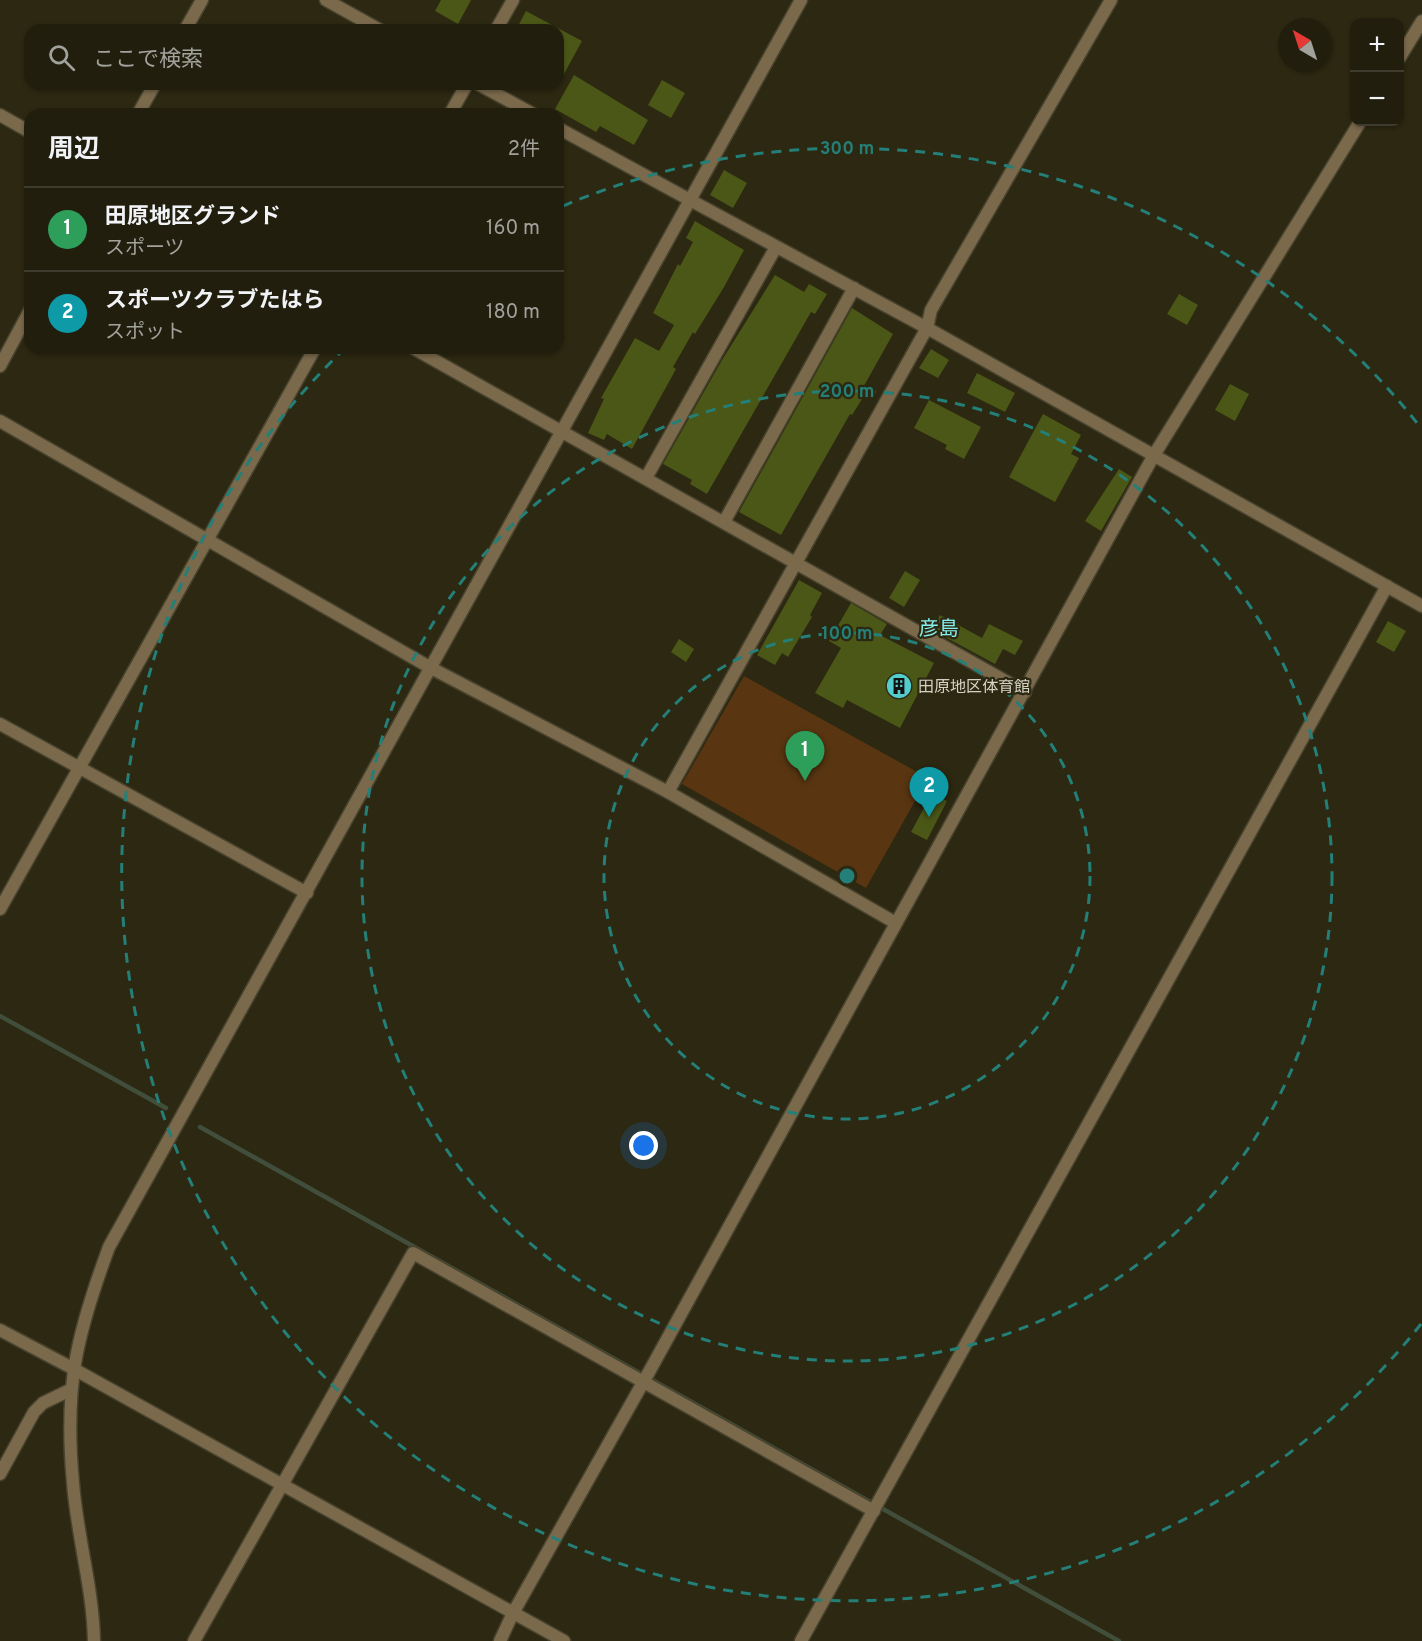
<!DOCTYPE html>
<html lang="ja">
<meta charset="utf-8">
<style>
:root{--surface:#211e0d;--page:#2d2b1b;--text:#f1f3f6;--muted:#a2a29d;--line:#3e3c2e;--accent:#53cdcb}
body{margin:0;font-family:Overpass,"Noto Sans JP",sans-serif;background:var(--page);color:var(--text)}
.controls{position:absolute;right:18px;top:18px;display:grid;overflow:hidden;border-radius:12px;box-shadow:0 2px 4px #0004}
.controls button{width:54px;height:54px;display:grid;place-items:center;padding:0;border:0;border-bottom:2px solid var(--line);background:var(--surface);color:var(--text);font:30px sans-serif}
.compass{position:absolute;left:1278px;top:18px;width:54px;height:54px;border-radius:50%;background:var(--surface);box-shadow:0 2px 4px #0004;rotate:321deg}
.you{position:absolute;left:644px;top:1146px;width:21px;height:21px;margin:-15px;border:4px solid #fff;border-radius:50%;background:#1a73e8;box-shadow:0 0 0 9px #1a73e833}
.badge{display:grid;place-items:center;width:39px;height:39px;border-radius:50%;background:var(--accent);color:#fff;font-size:20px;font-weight:700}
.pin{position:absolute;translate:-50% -50px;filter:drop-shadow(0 2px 3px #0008)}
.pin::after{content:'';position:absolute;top:32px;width:21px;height:18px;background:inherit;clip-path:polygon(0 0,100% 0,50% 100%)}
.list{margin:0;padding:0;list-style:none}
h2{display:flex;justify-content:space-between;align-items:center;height:78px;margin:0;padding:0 24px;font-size:26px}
h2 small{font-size:20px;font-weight:400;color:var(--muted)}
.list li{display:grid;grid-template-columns:39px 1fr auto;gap:18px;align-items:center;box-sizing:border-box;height:84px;padding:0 24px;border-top:2px solid var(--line)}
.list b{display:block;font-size:22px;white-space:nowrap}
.list p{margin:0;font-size:20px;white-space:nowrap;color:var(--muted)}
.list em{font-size:20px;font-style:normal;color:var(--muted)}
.icon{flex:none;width:33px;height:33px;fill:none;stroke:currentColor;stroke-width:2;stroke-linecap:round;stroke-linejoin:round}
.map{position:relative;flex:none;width:1422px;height:1641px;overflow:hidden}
.search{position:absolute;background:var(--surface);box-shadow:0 2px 4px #0004;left:24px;top:24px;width:540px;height:66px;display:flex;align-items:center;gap:15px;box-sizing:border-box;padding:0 21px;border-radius:18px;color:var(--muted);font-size:22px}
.panel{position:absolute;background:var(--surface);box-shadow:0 2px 4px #0004;left:24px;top:108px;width:540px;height:246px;border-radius:18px}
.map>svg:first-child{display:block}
.green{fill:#593611}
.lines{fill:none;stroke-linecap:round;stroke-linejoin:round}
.stream{stroke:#404e3b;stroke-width:4.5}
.building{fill:#4b5717}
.minor-casing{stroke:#47432e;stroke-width:15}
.tertiary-casing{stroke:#47432e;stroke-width:15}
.minor{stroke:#7a694b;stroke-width:12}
.tertiary{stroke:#7a694b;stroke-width:12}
.ring{fill:none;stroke:#237f77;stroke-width:3;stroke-dasharray:10 8}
.labels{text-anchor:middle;stroke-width:4.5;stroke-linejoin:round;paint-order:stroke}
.poi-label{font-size:16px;fill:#d4d2c4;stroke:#2c2811;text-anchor:start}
.quarter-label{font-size:20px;fill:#83eeec;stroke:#2c2811}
.centre{fill:#237f77;stroke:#2c2811;stroke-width:3}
.ring-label{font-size:18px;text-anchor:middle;font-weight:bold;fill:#237f77;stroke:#2c2811;stroke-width:4.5;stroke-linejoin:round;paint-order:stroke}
</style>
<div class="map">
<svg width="1422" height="1641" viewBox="0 0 1422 1641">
<rect width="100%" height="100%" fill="#2c2811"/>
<polygon class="green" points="744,676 928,778 866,888 682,784"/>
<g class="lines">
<g class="stream">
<polyline points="0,1016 166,1108"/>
<polyline points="200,1127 1119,1641"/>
</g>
</g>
<g class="building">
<polygon points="441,0 471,0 458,24 435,11"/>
<polygon points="526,11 582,41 558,85 558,30 516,30"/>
<polygon points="574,75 648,120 634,145 600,126 596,132 555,109"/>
<polygon points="662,80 685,93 671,118 648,105"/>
<polygon points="724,170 747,183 733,208 710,195"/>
<polygon points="695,221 744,250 724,287 695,334 693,332 673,367 676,369 632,449 607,434 604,440 588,433 604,399 601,398 635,338 659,351 674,325 653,313 678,264 680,266 693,242 686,238"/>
<polygon points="775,275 804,292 809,284 827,294 815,314 811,312 707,494 690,484 692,480 663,464 722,360"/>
<polygon points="1179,294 1198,305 1187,325 1167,314"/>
<polygon points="852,308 893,334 860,393 864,396 852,415 850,414 781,535 739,512"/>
<polygon points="931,349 949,360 938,378 919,368"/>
<polygon points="977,373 1015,393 1005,412 967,393"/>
<polygon points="1230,384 1249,394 1235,421 1215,410"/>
<polygon points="929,400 981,427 964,459 945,449 947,445 914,428"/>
<polygon points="1043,414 1081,435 1071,454 1079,458 1055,502 1009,477"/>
<polygon points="1119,469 1132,477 1101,531 1085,521"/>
<polygon points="905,571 920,580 904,607 889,598"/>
<polygon points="799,580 822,593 810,615 812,617 788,657 782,653 775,665 757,655"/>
<polygon points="851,603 887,624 880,635 934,663 900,728 847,700 843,708 815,693 841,648 829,641"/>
<polygon points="940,615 982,638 989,624 1023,641 1015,655 1003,649 995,664 932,630"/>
<polygon points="1388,621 1406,631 1394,652 1376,642"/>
<polygon points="679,639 694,649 686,662 671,652"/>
<polygon points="932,793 947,801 927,840 911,832"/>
</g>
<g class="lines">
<g class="minor-casing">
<g id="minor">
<polyline points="185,30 202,0"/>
<polyline points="496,30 513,0"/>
<polyline points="1400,57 1422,21"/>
<polyline points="138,114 155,84"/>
<polyline points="450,114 467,84"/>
<polyline points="0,115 30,132"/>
<polyline points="690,200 927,328 1422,606"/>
<polyline points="413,348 1025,692"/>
<polyline points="0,366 30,310"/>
<polyline points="0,421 431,668 668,792 894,922"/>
<polyline points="646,478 776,247"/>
<polyline points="724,522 854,288"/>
<polyline points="0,724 307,893"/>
<polyline points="668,792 927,328 931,310 1111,0"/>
<polyline points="0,909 315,348"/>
<polyline points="0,1330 72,1368"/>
<polyline points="0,1474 34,1412 43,1403 70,1390"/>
<polyline points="194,1641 413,1253 874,1511"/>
<polyline points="500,1641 513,1613 649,1372 1154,455 1360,122"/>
<polyline points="801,1641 1387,586"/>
</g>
</g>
<g class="tertiary-casing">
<g id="tertiary">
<polyline points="326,0 380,30"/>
<polyline points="478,84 533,114"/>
<polyline points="558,128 690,200"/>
<polyline points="72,1368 564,1641"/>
<path d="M94,1641c-1,-53 -17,-105 -21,-158 -9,-96 3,-147 36,-236l692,-1247"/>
</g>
</g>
<use href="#minor" class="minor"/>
<use href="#tertiary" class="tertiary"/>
</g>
<g class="ring">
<circle cx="847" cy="876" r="243"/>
<circle cx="847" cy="876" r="485"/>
<path d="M1421 1324A728 728 0 1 1 341 352M563 206A728 728 0 0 1 1421 428"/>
</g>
<defs>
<g id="building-disc" transform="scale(1.35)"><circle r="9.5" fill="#53cdcb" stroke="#2c2811"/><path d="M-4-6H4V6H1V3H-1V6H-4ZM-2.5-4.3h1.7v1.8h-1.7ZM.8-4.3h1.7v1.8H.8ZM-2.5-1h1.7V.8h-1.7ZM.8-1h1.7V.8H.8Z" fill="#111"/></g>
</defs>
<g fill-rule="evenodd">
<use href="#building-disc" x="899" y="686"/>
</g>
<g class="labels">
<g class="poi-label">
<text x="918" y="692">田原地区体育館</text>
</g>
<g class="quarter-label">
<text x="939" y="635">彦島</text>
</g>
</g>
<circle cx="847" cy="876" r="9" class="centre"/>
<g class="ring-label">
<text x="847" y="154">300 m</text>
<text x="847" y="397">200 m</text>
<text x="847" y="639">100 m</text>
</g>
</svg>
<div class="controls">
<button>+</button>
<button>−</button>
</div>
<svg class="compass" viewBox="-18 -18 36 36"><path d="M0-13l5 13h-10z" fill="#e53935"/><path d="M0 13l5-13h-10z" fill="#a2a29d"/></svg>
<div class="you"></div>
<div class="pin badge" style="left:805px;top:781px;background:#2e9e5b">1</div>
<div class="pin badge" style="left:929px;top:817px;background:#0f9aa8">2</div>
<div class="search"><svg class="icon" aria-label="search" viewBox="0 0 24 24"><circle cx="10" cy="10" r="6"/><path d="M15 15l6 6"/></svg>ここで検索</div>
<section class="panel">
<h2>周辺<small>2件</small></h2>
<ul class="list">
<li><span class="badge" style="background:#2e9e5b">1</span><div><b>田原地区グランド</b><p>スポーツ</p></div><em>160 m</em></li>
<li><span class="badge" style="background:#0f9aa8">2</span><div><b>スポーツクラブたはら</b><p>スポット</p></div><em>180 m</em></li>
</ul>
</section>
</div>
